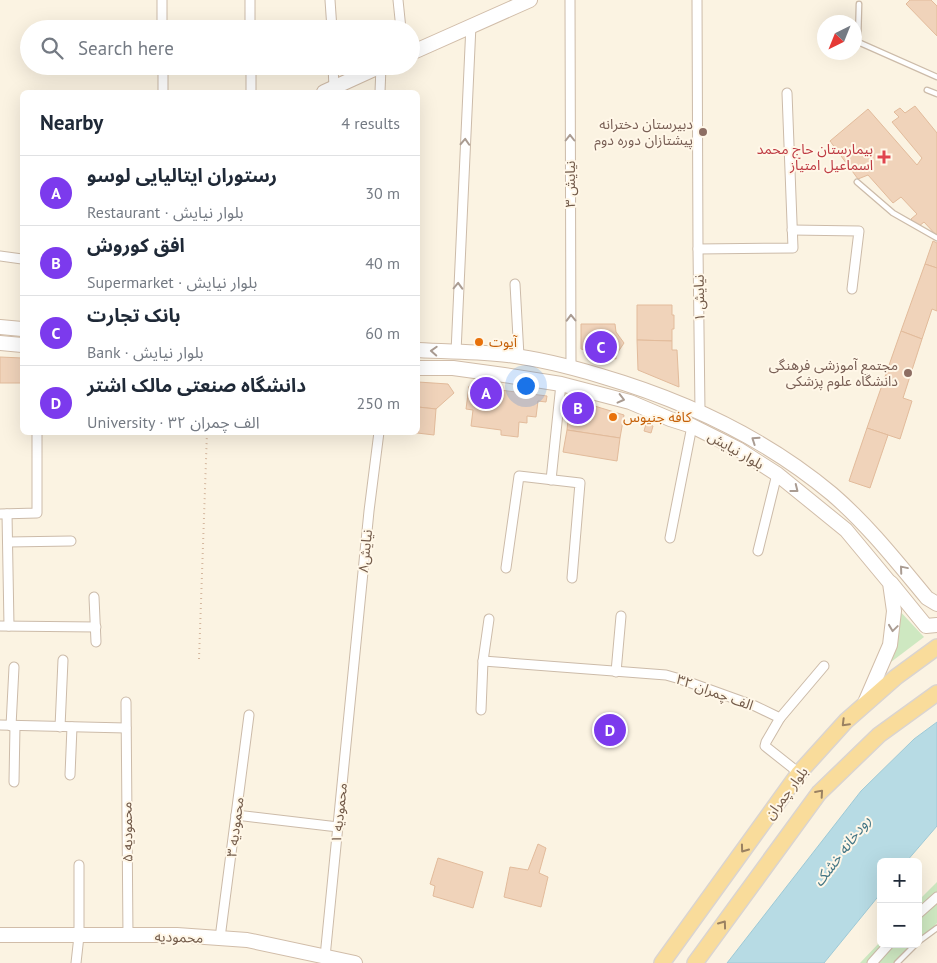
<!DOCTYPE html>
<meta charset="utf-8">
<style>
:root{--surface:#fff;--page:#f6f6f7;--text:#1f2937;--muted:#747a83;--line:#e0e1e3;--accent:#7c3aed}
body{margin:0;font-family:"PT Sans","Noto Sans Arabic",sans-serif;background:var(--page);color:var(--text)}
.controls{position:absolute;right:15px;bottom:15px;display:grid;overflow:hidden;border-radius:8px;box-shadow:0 5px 20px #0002}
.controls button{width:45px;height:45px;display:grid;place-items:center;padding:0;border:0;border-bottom:1px solid var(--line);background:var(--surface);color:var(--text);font:25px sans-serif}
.compass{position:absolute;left:817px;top:15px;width:45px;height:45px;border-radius:50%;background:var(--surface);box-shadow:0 5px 20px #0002;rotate:223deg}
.you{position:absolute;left:525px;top:385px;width:18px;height:18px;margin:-12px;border:4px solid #fff;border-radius:50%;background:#1a73e8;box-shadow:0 0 0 8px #1a73e833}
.badge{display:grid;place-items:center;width:32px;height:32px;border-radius:50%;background:var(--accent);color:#fff;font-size:16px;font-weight:700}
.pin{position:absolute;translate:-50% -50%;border:2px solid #fff;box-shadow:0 1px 5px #0006}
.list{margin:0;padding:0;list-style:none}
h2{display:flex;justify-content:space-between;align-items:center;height:65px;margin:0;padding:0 20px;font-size:21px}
h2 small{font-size:16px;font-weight:400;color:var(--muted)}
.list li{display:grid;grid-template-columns:32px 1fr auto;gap:15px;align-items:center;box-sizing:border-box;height:70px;padding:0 20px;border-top:1px solid var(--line)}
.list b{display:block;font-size:19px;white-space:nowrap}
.list p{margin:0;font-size:16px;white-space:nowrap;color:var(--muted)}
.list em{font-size:16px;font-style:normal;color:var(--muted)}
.icon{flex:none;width:28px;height:28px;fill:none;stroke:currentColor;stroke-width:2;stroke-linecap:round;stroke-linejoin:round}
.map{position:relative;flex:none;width:937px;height:963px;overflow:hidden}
.search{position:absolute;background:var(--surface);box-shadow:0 5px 20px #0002;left:20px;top:20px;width:400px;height:55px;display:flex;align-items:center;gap:12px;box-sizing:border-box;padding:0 18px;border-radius:28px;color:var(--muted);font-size:19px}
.panel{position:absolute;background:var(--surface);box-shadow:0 5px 20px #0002;left:20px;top:90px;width:400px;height:345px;border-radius:8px}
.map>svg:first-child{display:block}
.green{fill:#cee8c1}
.water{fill:#b7dbe4;stroke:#9ec9d6}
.building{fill:#f0d3ba;stroke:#e2bb9b}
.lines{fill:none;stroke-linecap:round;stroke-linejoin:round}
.lane-casing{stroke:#ccbba9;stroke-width:7}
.street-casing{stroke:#ccbba9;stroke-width:11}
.secondary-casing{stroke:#d1bda9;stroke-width:16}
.primary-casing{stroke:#dad4d0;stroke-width:18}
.path{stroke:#d4b79e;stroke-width:2;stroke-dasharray:1 4;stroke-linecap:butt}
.lane{stroke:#fff;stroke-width:4.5}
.street{stroke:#fff;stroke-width:9}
.secondary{stroke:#fff;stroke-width:14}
.primary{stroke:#f9dc9b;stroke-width:15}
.oneway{stroke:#aa9c92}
.oneway2{stroke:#9a8162}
.education-dot{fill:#8d6e63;stroke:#fff7e8;stroke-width:2}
.health-dot{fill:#e0444e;stroke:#fff7e8;stroke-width:2}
.food-dot{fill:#e8710a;stroke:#fff7e8;stroke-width:2}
.labels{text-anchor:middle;stroke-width:4;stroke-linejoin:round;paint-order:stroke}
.education-label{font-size:14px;fill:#785e54;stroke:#fff7e8;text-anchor:end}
.health-label{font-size:14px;fill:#be3a42;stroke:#fff7e8;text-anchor:end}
.street-label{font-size:14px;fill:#725a49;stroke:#fff7e8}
.food-label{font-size:14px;fill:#c56008;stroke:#fff7e8;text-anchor:start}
.water-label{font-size:15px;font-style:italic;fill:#447685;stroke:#fff7e8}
</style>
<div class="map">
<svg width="937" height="963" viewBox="0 0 937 963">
<rect width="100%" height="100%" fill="#fbf3e2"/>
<g class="green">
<polygon points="897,608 924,637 887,665"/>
<polygon points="937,882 937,923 918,944 918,901"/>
<polygon points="881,941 881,944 918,944 900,963 860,963"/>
</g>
<polygon class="water" points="937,722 937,826 906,862 881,862 881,893 824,963 727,963 861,791 914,739"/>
<g class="building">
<polygon points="910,0 931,0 937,6 937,36 906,4"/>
<polygon points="915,106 937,133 937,236 924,222 918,227 911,219 917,214 901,197 893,203 868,175 858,179 830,141 868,109 917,165 922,158 892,122 899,117 894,112 900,108 905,113"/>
<polygon points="933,241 937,243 937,268 925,264"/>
<polygon points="925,264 937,268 937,311 932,309 922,339 901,331"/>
<polygon points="637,305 672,305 672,315 674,315 674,329 672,329 672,341 637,340"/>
<polygon points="581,324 615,324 616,332 624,343 616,355 616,359 581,349"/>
<polygon points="901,331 922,339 903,398 912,401 900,439 867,428"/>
<polygon points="637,340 672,341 672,350 677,350 679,387 638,370"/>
<polygon points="0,357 22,358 22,383 0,383"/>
<polygon points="418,382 448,384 454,393 436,409 418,407"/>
<polygon points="469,386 547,396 546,402 538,401 536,417 527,416 527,423 519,422 518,437 501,435 501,430 471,426 473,410 466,409"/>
<polygon points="575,400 624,415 620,438 567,430 570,401"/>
<polygon points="418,407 436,409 434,435 409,432 418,432"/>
<polygon points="646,424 653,426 651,433 644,431"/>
<polygon points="867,428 888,435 870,488 849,481"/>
<polygon points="567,430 620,438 617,461 563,452"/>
<polygon points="538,844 546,848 539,873 548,877 541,907 504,897 510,867 528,870"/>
<polygon points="438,858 483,872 473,908 433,896 435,886 430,884"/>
</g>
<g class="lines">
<g class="lane-casing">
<g id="lane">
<polyline points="859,4 858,42 937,77"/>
<polyline points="927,90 937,94"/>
<polyline points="857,182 893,213 937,238"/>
<polyline points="918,942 937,928"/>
<polyline points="897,963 916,944"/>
</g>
</g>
<g class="street-casing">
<g id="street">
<polyline points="162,0 162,29"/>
<polyline points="250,0 250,29"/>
<polyline points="330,0 332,29"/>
<polyline points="398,0 401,29"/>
<polyline points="570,0 571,367"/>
<polyline points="697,0 698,249 700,411"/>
<polyline points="163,66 163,92"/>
<polyline points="251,66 251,92"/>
<polyline points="333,66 334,88"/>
<polyline points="380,92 381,66"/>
<polyline points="792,230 859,231 852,289"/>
<polyline points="698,249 793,248 787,93"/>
<polyline points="0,256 22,259"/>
<polyline points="515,284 519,356"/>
<polyline points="456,352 471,25"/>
<polyline points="551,480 561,384"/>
<polyline points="0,514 37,513 37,432"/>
<polyline points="7,514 9,626"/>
<polyline points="670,538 692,426"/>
<polyline points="8,542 71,541"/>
<polyline points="758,551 777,474"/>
<polyline points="506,568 519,476 580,483 572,578"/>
<polyline points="94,597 96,642"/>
<polyline points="0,626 96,627"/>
<polyline points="483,661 666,675 680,679 755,706 780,718 766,742 765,746 799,773"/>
<polyline points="616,672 621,616"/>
<polyline points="126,702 128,936"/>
<polyline points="481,710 483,661 489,619"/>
<polyline points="780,718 824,666"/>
<polyline points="0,725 126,728"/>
<polyline points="11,726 14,667"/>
<polyline points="60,727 63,660"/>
<polyline points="70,775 72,727"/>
<polyline points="14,782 15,726"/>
<polyline points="236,815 338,827"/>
<polyline points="918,914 937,897"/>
<polyline points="220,938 249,715"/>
<polyline points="325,957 369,511 379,432"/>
<polyline points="76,963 79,936 79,865"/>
<polyline points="872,963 889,944"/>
</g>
</g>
<g class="secondary-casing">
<g id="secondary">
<polyline points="411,53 530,0"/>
<polyline points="324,92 381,66"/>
<polyline points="0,327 22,329"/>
<polyline points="0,343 22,345"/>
<path d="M418,350c29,2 61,1 90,5 32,4 63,12 93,21 85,25 163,61 231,118 36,31 65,68 95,104l10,6"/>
<polyline points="418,368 453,368 504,375 561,384 630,402 670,419 692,426 738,449 777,474 846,530 890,583 894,611 890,645 864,705"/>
<polyline points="891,583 926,626 937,625"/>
<polyline points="0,935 177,935 247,940 355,963"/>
</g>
</g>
<g class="primary-casing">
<g id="primary">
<polyline points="662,963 799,773 846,721 896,677 937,647"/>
<polyline points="695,963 819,793 879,735 937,693"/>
</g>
</g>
<polyline class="path" points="199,659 207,432"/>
<use href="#lane" class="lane"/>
<use href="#street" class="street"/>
<use href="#secondary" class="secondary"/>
<use href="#primary" class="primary"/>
</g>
<defs><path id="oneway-chevron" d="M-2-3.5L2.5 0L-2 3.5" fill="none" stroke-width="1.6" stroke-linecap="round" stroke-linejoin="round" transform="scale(1.25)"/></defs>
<g class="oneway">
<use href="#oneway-chevron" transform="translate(570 138) rotate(-90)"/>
<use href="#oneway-chevron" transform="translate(465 142) rotate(-87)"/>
<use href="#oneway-chevron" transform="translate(458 286) rotate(-88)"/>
<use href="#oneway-chevron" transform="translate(571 318) rotate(-91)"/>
<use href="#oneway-chevron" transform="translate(434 351) rotate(-177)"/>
<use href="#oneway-chevron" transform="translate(621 399) rotate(14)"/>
<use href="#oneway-chevron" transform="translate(755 440) rotate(-146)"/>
<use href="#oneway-chevron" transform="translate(795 489) rotate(38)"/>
<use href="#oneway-chevron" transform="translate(903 569) rotate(-130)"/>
<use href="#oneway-chevron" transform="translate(893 628) rotate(98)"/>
</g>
<g class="oneway2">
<use href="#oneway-chevron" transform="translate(845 723) rotate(135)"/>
<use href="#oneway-chevron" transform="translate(820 793) rotate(-49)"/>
<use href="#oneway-chevron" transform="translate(744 849) rotate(126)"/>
<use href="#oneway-chevron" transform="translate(723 924) rotate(-54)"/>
</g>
<g class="education-dot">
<circle cx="703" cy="132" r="5"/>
<circle cx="908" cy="373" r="5"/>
</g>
<path class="health-dot" d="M881.5 149.5h5v5h5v5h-5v5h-5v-5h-5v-5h5z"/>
<g class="food-dot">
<circle cx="479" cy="342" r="5"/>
<circle cx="613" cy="417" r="5"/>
</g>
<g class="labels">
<g class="education-label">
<text x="693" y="129">دبیرستان دخترانه<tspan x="693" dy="16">پیشتازان دوره دوم</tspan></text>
<text x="898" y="370">مجتمع آموزشی فرهنگی<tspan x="898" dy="16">دانشگاه علوم پزشکی</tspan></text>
</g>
<g class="health-label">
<text x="873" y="154">بیمارستان حاج محمد<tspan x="873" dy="16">اسماعیل امتیاز</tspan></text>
</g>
<g class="street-label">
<text transform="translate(570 184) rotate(-90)" y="5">نیایش ۳</text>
<text transform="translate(699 298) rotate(-91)" y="5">نیایش ۱</text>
<text transform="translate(736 450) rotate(30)" y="5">بلوار نیایش</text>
<text transform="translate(365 551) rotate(-84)" y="5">نیایش۸</text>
<text transform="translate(715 692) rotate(20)" y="5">۳۲ الف چمران</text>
<text transform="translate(786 793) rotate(-53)" y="5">بلوار چمران</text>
<text transform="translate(339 813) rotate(-84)" y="5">۱ محمودیه</text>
<text transform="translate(235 827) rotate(-83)" y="5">۳ محمودیه</text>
<text transform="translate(127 832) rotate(-91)" y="5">۵ محمودیه</text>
<text transform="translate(179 937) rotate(2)" y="5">محمودیه</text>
</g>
<g class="food-label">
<text x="489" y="347">آیوت</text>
<text x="623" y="422">کافه جنیوس</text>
</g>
<g class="water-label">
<text transform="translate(842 851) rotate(-53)" y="5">رودخانه خشک</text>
</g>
</g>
</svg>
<div class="controls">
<button>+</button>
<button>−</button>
</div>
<svg class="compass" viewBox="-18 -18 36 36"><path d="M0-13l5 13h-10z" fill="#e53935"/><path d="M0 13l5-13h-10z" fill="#747a83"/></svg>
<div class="you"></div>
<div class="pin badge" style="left:486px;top:393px">A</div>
<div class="pin badge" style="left:578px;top:408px">B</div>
<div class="pin badge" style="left:601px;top:347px">C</div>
<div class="pin badge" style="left:610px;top:730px">D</div>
<div class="search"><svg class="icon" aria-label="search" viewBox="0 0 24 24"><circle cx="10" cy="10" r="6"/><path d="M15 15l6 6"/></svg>Search here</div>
<section class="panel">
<h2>Nearby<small>4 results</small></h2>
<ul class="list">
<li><span class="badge">A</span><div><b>رستوران ایتالیایی لوسو</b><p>Restaurant · بلوار نیایش</p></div><em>30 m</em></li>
<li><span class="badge">B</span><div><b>افق کوروش</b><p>Supermarket · بلوار نیایش</p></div><em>40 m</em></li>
<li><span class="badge">C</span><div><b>بانک تجارت</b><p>Bank · بلوار نیایش</p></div><em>60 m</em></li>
<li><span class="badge">D</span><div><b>دانشگاه صنعتی مالک اشتر</b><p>University · ۳۲ الف چمران</p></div><em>250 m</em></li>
</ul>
</section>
</div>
